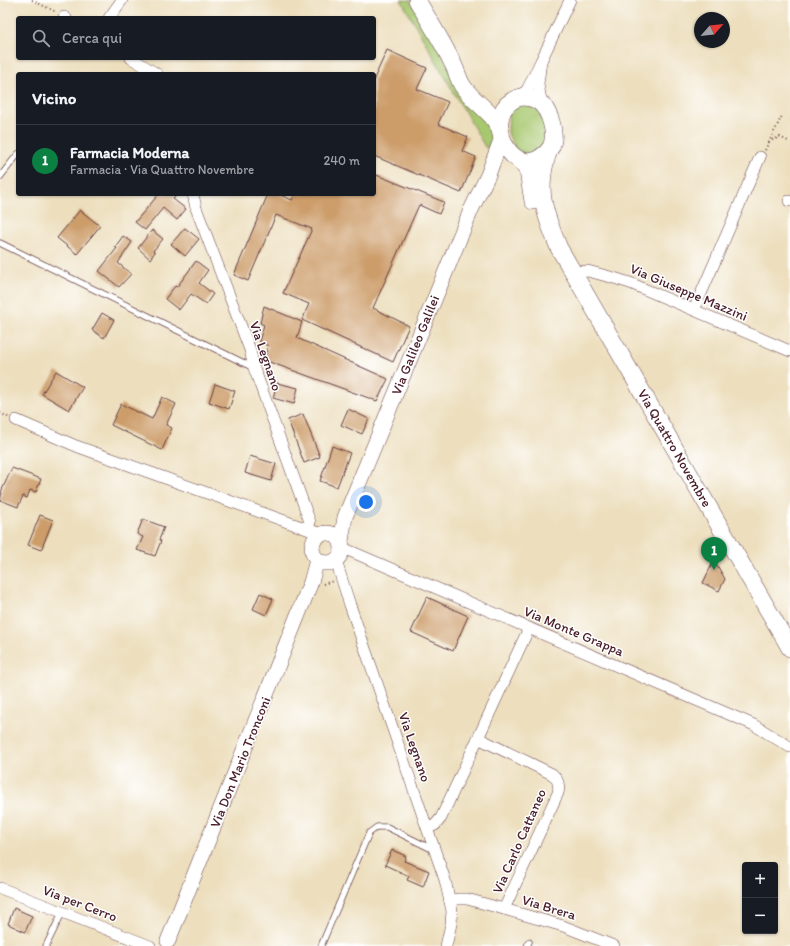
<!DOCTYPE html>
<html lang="it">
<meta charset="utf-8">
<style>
:root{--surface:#171b24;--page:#242831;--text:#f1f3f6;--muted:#9ea1a6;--line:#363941;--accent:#0b8043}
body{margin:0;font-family:Itim,sans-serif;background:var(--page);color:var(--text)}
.controls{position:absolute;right:12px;bottom:12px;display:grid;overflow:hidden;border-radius:4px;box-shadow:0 1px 3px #0004}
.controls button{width:36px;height:36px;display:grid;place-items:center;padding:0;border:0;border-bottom:1px solid var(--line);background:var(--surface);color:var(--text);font:20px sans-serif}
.compass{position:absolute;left:694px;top:12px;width:36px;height:36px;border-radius:50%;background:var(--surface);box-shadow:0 1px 3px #0004;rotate:63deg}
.you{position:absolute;left:366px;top:502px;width:14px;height:14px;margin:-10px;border:3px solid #fff;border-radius:50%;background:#1a73e8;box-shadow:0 0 0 6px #1a73e833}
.badge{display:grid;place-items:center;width:26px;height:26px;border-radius:50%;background:var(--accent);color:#fff;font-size:13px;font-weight:700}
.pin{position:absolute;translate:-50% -33px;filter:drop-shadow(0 1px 2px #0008)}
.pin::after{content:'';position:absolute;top:21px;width:14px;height:12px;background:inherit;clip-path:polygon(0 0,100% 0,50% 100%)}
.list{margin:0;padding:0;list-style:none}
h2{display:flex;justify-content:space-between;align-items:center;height:52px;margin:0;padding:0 16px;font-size:17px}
h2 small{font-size:13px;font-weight:400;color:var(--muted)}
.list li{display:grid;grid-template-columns:26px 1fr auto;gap:12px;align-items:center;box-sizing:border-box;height:72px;padding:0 16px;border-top:1px solid var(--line)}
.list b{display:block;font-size:15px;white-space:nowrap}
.list p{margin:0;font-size:13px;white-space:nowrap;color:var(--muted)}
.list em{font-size:13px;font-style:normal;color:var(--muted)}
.icon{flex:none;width:22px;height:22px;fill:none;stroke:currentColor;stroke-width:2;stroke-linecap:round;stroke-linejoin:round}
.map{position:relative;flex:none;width:790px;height:946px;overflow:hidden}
.search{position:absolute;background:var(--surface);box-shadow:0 1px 3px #0004;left:16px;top:16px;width:360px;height:44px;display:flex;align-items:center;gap:10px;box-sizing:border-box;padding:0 14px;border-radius:4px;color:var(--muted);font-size:15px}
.panel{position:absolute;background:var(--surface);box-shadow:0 1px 3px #0004;left:16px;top:72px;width:360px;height:124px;border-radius:4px}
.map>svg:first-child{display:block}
.green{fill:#a8c870;stroke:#79744e}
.building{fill:#cc9c69}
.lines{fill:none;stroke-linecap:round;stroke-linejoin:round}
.lane-casing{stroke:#623c41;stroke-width:7}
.street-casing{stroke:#623c41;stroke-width:12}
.secondary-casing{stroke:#623c41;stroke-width:16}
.primary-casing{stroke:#623c41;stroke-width:18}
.path{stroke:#623c41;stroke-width:2;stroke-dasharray:1 3;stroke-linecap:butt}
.lane{stroke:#fff;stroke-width:5.5}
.street{stroke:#fff;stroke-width:11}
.secondary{stroke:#fff;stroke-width:15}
.primary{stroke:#fff;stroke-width:17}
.labels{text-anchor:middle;stroke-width:3;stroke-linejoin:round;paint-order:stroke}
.street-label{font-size:14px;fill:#4a1f2b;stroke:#fff}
</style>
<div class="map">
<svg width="790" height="946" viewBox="0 0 790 946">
<rect width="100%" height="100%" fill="#fff"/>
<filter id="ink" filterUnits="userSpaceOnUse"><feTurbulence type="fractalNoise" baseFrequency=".025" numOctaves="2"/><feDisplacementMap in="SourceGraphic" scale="8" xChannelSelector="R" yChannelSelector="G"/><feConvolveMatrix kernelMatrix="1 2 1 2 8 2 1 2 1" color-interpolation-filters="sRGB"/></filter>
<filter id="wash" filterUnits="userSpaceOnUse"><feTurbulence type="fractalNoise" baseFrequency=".012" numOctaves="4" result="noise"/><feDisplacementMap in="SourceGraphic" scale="16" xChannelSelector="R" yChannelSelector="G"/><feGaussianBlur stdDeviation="0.9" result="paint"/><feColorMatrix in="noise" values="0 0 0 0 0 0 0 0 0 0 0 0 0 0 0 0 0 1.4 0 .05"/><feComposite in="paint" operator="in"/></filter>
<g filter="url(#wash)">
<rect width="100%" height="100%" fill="#eddfbe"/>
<g class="green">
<polygon points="401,0 410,0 495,128 493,149 485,147"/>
<polygon points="519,103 538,109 545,126 545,144 536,155 516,151 508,133 509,112"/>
</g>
<g id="blocks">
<g class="building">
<polygon points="387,50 427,68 417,89 448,102 438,124 468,137 462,151 476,157 461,193 374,156 374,79"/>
<polygon points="374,174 444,202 439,214 419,205 373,308 409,326 393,362 302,320 309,304 283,293 312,229 276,215 248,281 234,275 268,194 278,194 292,200 295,194 374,194"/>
<polygon points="159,194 178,194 173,199 186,209 177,220 163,208 145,230 135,222"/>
<polygon points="80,210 100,226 77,254 57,238"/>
<polygon points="185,228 199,239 185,256 171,244"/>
<polygon points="152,230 163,239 153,251 155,252 150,259 138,248"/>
<polygon points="123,236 132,242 118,263 131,274 119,287 99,271 117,248 115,247"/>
<polygon points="196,261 208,270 199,283 213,294 206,304 191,294 179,310 165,299 175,286 177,287"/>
<polygon points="264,306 302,322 297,338 388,379 377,401 264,360 268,346 259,341 264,325 260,323"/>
<polygon points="102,313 114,320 104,338 92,330"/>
<polygon points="56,371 83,387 69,410 42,394"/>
<polygon points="277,383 298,388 294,404 273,398"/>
<polygon points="215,384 235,391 229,409 209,402"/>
<polygon points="162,397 176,404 166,425 172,428 162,450 111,425 121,404 152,419"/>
<polygon points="348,409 369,419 362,434 341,425"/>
<polygon points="303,414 320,457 304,463 288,420"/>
<polygon points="332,446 350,453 337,487 320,481"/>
<polygon points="250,456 276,464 271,481 245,473"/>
<polygon points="12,468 41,479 36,492 30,490 27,498 23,496 18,507 0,500 2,493 1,492"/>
<polygon points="40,515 53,520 41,550 28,545"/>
<polygon points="143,519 164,527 159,540 161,541 155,556 137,550 143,537 137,534"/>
<polygon points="714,560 725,579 719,591 703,583"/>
<polygon points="260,593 273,599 266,615 253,609"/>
<polygon points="427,597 468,616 453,651 411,632"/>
<polygon points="392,850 406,856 404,861 429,871 423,887 407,880 409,876 385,865"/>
<polygon points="14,908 32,916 25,932 8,924"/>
</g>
</g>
</g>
<g filter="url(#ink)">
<use href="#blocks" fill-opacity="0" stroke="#623c41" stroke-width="1"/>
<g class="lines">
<g class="lane-casing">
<g id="lane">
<polyline points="0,177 18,154"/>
<polyline points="0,243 254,368"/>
<polyline points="46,946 62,913"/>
<polyline points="321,946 369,833 377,827 387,827 434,850"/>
<polyline points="527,946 529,942"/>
</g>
</g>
<g class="street-casing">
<g id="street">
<polyline points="64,17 66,18"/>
<polyline points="109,18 122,0"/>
<polyline points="131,58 157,74"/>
<polyline points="541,61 570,0"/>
<polyline points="517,98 527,90 541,61 538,84 542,105"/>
<polyline points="193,194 196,208 250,350 254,368 310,522 308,529"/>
<polyline points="789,201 790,201"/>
<polyline points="573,272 588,271 614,278 630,283 790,351"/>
<polyline points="694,310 760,157"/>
<polyline points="16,420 76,446 321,534"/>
<polyline points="343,548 754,725 790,747"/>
<polyline points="336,561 350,605 445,880 452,911 451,924 446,946"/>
<path d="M478,738l74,36c6,5 8,11 6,19l-54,116"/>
<polyline points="428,828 435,825 441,818 529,628"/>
<polyline points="0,888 150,946"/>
<polyline points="450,901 457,899 467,899 504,909 563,926 614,946"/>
</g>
</g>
<g class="secondary-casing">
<g id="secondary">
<circle cx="327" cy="548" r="15"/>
<polyline points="341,541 345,517 471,210 488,175 502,137"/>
<polyline points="168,941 311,582 317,560"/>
</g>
</g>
<g class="primary-casing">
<g id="primary">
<path d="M417,0c12,21 25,41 35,62 4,7 6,16 10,23 11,18 32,26 39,47"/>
<path d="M521,97c6,0 13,1 18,5 11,8 18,32 12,45 -3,5 -8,9 -13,12 -31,17 -59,-51 -17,-62z"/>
<path d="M549,150c-14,38 -5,63 10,98l231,400"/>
<polyline points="520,160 528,171 533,201"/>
</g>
</g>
<g class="path">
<polyline points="32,0 56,12"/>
<polyline points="772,140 780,137 790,142"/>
<polyline points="765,150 782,116"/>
<polyline points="0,413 8,417"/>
<polyline points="323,584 333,581"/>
</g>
<use href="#lane" class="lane"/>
<use href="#street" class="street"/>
<use href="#secondary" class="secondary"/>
<use href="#primary" class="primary"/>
</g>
</g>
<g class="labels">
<g class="street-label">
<text transform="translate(689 292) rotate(23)" y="5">Via Giuseppe Mazzini</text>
<text transform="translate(415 345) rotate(-68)" y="5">Via Galileo Galilei</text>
<text transform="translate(266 356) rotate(71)" y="5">Via Legnano</text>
<text transform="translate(675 448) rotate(60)" y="5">Via Quattro Novembre</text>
<text transform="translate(574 631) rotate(23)" y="5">Via Monte Grappa</text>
<text transform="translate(415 747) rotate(71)" y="5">Via Legnano</text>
<text transform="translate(240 762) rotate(-68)" y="5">Via Don Mario Tronconi</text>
<text transform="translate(519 841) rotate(-66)" y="5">Via Carlo Cattaneo</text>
<text transform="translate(80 903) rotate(21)" y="5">Via per Cerro</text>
<text transform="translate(549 907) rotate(17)" y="5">Via Brera</text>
</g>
</g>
</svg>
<div class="controls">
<button>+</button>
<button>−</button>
</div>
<svg class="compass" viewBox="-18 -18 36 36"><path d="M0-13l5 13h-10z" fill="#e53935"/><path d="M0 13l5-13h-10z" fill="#9ea1a6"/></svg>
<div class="you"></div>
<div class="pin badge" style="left:714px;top:570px">1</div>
<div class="search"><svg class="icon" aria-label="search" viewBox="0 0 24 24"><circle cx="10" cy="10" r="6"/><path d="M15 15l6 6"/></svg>Cerca qui</div>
<section class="panel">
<h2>Vicino<small></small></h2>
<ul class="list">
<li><span class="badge">1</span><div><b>Farmacia Moderna</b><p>Farmacia · Via Quattro Novembre</p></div><em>240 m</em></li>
</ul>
</section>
</div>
